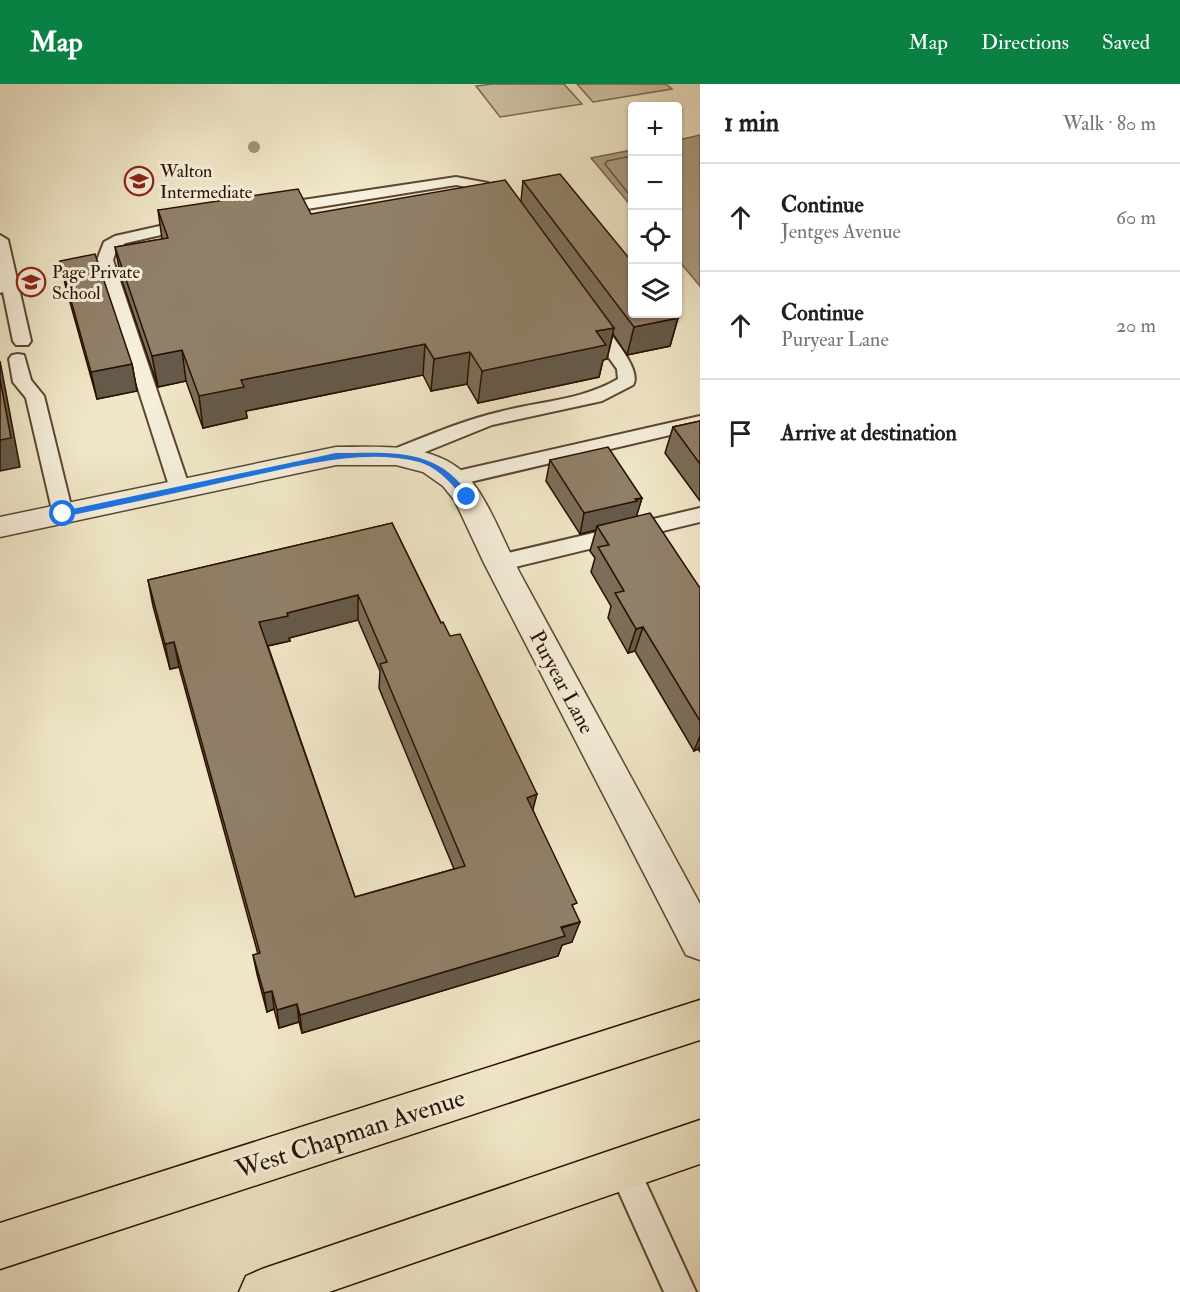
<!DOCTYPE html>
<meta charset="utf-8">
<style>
:root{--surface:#fff;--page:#f2f2f2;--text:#202124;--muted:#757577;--line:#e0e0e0;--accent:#0b8043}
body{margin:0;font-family:"IM FELL Double Pica",serif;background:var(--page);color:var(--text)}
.controls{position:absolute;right:18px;top:18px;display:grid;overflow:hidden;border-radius:6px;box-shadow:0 2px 4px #0004}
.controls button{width:54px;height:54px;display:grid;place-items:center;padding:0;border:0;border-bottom:2px solid var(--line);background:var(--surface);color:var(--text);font:30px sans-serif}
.stop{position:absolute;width:18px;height:18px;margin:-14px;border:4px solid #1a73e8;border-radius:50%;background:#fff}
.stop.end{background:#1a73e8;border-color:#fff;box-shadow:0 2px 6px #0008}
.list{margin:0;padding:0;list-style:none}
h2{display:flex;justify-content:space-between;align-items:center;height:78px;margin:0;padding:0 24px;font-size:26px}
h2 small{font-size:20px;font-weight:400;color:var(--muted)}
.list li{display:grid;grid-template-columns:39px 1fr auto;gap:18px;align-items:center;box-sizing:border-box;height:108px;padding:0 24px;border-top:2px solid var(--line)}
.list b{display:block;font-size:22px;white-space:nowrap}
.list p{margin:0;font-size:20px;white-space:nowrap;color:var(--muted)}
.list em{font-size:20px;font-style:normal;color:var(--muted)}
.icon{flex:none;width:33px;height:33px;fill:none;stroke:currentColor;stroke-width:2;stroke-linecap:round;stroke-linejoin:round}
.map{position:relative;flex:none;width:700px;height:1208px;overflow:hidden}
header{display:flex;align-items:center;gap:36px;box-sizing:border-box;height:84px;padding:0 30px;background:var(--accent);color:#fff}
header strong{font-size:28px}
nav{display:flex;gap:33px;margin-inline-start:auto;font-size:21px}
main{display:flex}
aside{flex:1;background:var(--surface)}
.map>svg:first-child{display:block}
.green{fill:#cec2a6;stroke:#7c6953;stroke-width:1.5}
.water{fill:#ac9e84;stroke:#78654f;stroke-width:1.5}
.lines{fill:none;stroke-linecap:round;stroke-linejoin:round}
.shore{stroke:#6a5742;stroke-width:1.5}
.service-casing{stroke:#5b4632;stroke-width:4}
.minor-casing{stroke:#5b4632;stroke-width:3}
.primary-casing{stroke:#291000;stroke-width:3}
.service{fill:#f5efdb;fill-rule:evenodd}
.minor{fill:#f5efdb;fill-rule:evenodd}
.primary{fill:#f0e7c8;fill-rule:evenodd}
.tree{fill:#a2937a}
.wall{fill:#7c6e59;stroke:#291000;stroke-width:1.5;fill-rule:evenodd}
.shaded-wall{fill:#655a49;stroke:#291000;stroke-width:1.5}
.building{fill:#908068;stroke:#291000;stroke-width:1.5;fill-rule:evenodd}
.route{fill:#1a73e8}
.labels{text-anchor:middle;stroke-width:6;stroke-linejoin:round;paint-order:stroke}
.far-poi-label{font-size:18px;fill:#291000;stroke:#f5efdb;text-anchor:start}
.street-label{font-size:21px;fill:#291000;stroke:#f5efdb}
.near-street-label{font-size:26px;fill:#291000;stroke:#f5efdb}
</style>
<header>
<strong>Map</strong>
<nav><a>Map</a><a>Directions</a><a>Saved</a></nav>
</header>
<main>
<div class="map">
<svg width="700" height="1208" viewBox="0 0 700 1208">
<rect width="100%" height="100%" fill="#f0e7c8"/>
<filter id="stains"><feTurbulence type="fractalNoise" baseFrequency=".00333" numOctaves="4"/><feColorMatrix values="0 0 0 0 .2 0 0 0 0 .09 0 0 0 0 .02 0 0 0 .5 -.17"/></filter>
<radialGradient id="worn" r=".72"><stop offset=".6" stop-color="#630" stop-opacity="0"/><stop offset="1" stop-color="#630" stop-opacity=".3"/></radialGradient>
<g class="green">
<polygon points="492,0 564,0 582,20 500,33 476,2"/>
<polygon points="577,0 666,0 672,5 593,18"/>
</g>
<g class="water">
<polygon points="700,51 700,202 678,176 678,56"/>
<polygon points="632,66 632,123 591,74"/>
</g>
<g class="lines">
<polyline class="shore" points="632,72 607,77 605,80 632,114"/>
<g class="service-casing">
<g id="service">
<polygon points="456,93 488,99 512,118 504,123 477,105 456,101 276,130 268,125 276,120"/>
<polygon points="191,135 199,140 196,143 126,159 117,164 113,176 190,405 187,410 180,412 173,410 170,405 97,176 104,158 115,152"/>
<polygon points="0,151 8,156 31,257 28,261 16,261 13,257 3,208 0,209"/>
<path d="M593,234l6,1c10,14 44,51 34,66l-31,16 -110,24 -89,36 -7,1 -7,-1 -3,-5 3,-5c38,-15 74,-31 114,-40 39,-10 79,-11 115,-32l-1,-10 -33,-46 3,-4z"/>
<polygon points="18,270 24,271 31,296 44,312 73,430 70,435 63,437 56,435 53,430 26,314 13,298 9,275 12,271"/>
<polygon points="700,332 700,344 453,402 446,400 443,395 446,390 453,388"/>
<polygon points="700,424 700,438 499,487 492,484 489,479 492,474 499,471"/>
<polygon points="623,1069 634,1073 696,1208 664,1208 608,1084 612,1073"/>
</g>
</g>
<g class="minor-casing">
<path id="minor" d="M336,363c42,0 92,-5 126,24 25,22 44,77 60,106 59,109 119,218 178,327v56l-14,-5 -202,-392 -29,-62 -12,-15 -20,-14 -27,-7h-60l-336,72v-20z"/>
</g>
<g class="primary-casing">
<g id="primary">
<polygon points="700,916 700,956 0,1185 0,1139"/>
<polygon points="700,1036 700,1080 329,1208 239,1208 246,1192 262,1185"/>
</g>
</g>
<use href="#service" class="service"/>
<use href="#minor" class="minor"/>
<use href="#primary" class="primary"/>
</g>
<circle class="tree" cx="254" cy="63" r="6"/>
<g class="wall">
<polygon points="523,97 678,234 670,262 627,271 613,250 607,275 603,276 599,293 478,319 467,300 431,307 423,291 246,327 247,334 203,344 186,297 158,303 121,194 115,163 162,155 158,126 311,130 521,117"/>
<polygon points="60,177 132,280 137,307 97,315 66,204"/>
<polygon points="700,337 700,417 665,369 673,343"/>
<polygon points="550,376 642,414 636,432 700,504 700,668 698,665 694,667 635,567 628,569 608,534 611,522 591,488 595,474 590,467 596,446 580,450 546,397"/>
<path d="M392,439l141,287 41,100 -2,32 -10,3 -4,11 -256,77 -3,-11 -20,6 -5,-19 -7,3 -10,-38 -4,-19 5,-1 -79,-287 -9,2 -17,-63 -5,-26zM358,536l22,51 -1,17 75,181 -99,28 -87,-251 22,-5 -1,-3z"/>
</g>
<g class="shaded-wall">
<polygon points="678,234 670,262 627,271 634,243"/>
<polygon points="614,244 607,275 603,276 599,293 478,319 482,287 596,247"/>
<polygon points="425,260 423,291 246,327 247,334 203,344 199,312 241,296"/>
<polygon points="182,266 186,297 158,303 152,272"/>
<polygon points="470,268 467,300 431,307 434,275"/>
<polygon points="0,277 20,383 0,387"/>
<polygon points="132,280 137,307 97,315 91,288"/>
<polygon points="642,414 636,434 597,442 596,446 580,450 584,429"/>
<polygon points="358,511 358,536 289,554 290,557 262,563 259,538 287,529"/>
<polygon points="643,543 635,567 628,569 636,545"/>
<polygon points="174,558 179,583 170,585 165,560"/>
<polygon points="700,652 700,662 698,665 694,667"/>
<polygon points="537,710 531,733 527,714"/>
<polygon points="580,838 572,858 562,861 558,872 302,949 300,931"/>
<polygon points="272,907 274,925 267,928 264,909"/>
<polygon points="297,920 299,938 279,944 277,926"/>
</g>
<g class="building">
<polygon points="560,90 633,179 633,230 674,230 678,234 634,243 523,97"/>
<polygon points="505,96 614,244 596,247 606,261 482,287 470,268 434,275 425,260 241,296 244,303 199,312 182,266 152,272 115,163 168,154 158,126 298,105 311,130"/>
<polygon points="95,170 132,280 91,288 60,177"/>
<polygon points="0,295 11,354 0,356"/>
<polygon points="700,337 700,380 673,343"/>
<polygon points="608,363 642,414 635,415 637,417 584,429 550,376"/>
<polygon points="650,429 700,504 700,637 643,543 636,545 615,509 624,507 598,463 609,461 597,442"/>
<path d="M392,439l49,100 2,-1 7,14 10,-2 77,160 -10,4 50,105 -5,2 8,17 -19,5 4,9 -265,79 -3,-11 -20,6 -5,-19 -8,2 -11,-38 7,-2 -86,-311 -9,2 -17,-64zM358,511l29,67 -7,2 85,202 -110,31 -96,-275 29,-6 -1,-3z"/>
</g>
<path class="route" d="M336,369c55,0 101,-7 135,44l-7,2c-12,-15 -25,-31 -45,-37 -59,-15 -127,6 -186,18 -56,13 -113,25 -170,37l-4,-3 4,-3z"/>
<defs>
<g id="school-ring" transform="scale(1.5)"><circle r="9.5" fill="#f5efdb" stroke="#8f2418" stroke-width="1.5"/><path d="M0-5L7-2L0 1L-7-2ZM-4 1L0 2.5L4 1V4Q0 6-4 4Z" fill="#8f2418"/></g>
</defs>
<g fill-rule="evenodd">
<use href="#school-ring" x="139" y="97"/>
<use href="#school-ring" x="31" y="198"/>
</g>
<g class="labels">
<g class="far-poi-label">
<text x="160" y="93">Walton<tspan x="160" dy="21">Intermediate</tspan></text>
<text x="52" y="194">Page Private<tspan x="52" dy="21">School</tspan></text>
</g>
<g class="street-label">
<text transform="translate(562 598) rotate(62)" y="7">Puryear Lane</text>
</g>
<g class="near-street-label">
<text transform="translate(350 1049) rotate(-18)" y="9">West Chapman Avenue</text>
</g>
</g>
<rect width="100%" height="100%" filter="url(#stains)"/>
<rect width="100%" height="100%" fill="url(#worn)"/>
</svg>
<div class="controls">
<button>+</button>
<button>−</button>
<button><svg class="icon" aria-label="locate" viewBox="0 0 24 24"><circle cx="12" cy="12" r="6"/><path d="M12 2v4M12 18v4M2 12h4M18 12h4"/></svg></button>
<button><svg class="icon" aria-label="layers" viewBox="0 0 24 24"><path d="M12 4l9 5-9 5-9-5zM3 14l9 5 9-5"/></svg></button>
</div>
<div class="stop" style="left:63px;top:430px"></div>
<div class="stop end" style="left:467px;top:413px"></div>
</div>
<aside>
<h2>1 min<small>Walk · 80 m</small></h2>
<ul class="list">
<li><svg class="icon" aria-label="ahead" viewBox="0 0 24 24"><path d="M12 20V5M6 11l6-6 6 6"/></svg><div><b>Continue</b><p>Jentges Avenue</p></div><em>60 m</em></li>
<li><svg class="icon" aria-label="ahead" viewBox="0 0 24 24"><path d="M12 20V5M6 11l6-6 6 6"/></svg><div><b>Continue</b><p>Puryear Lane</p></div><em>20 m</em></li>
<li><svg class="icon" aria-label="arrive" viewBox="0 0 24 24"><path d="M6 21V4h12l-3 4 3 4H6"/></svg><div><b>Arrive at destination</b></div></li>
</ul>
</aside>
</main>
